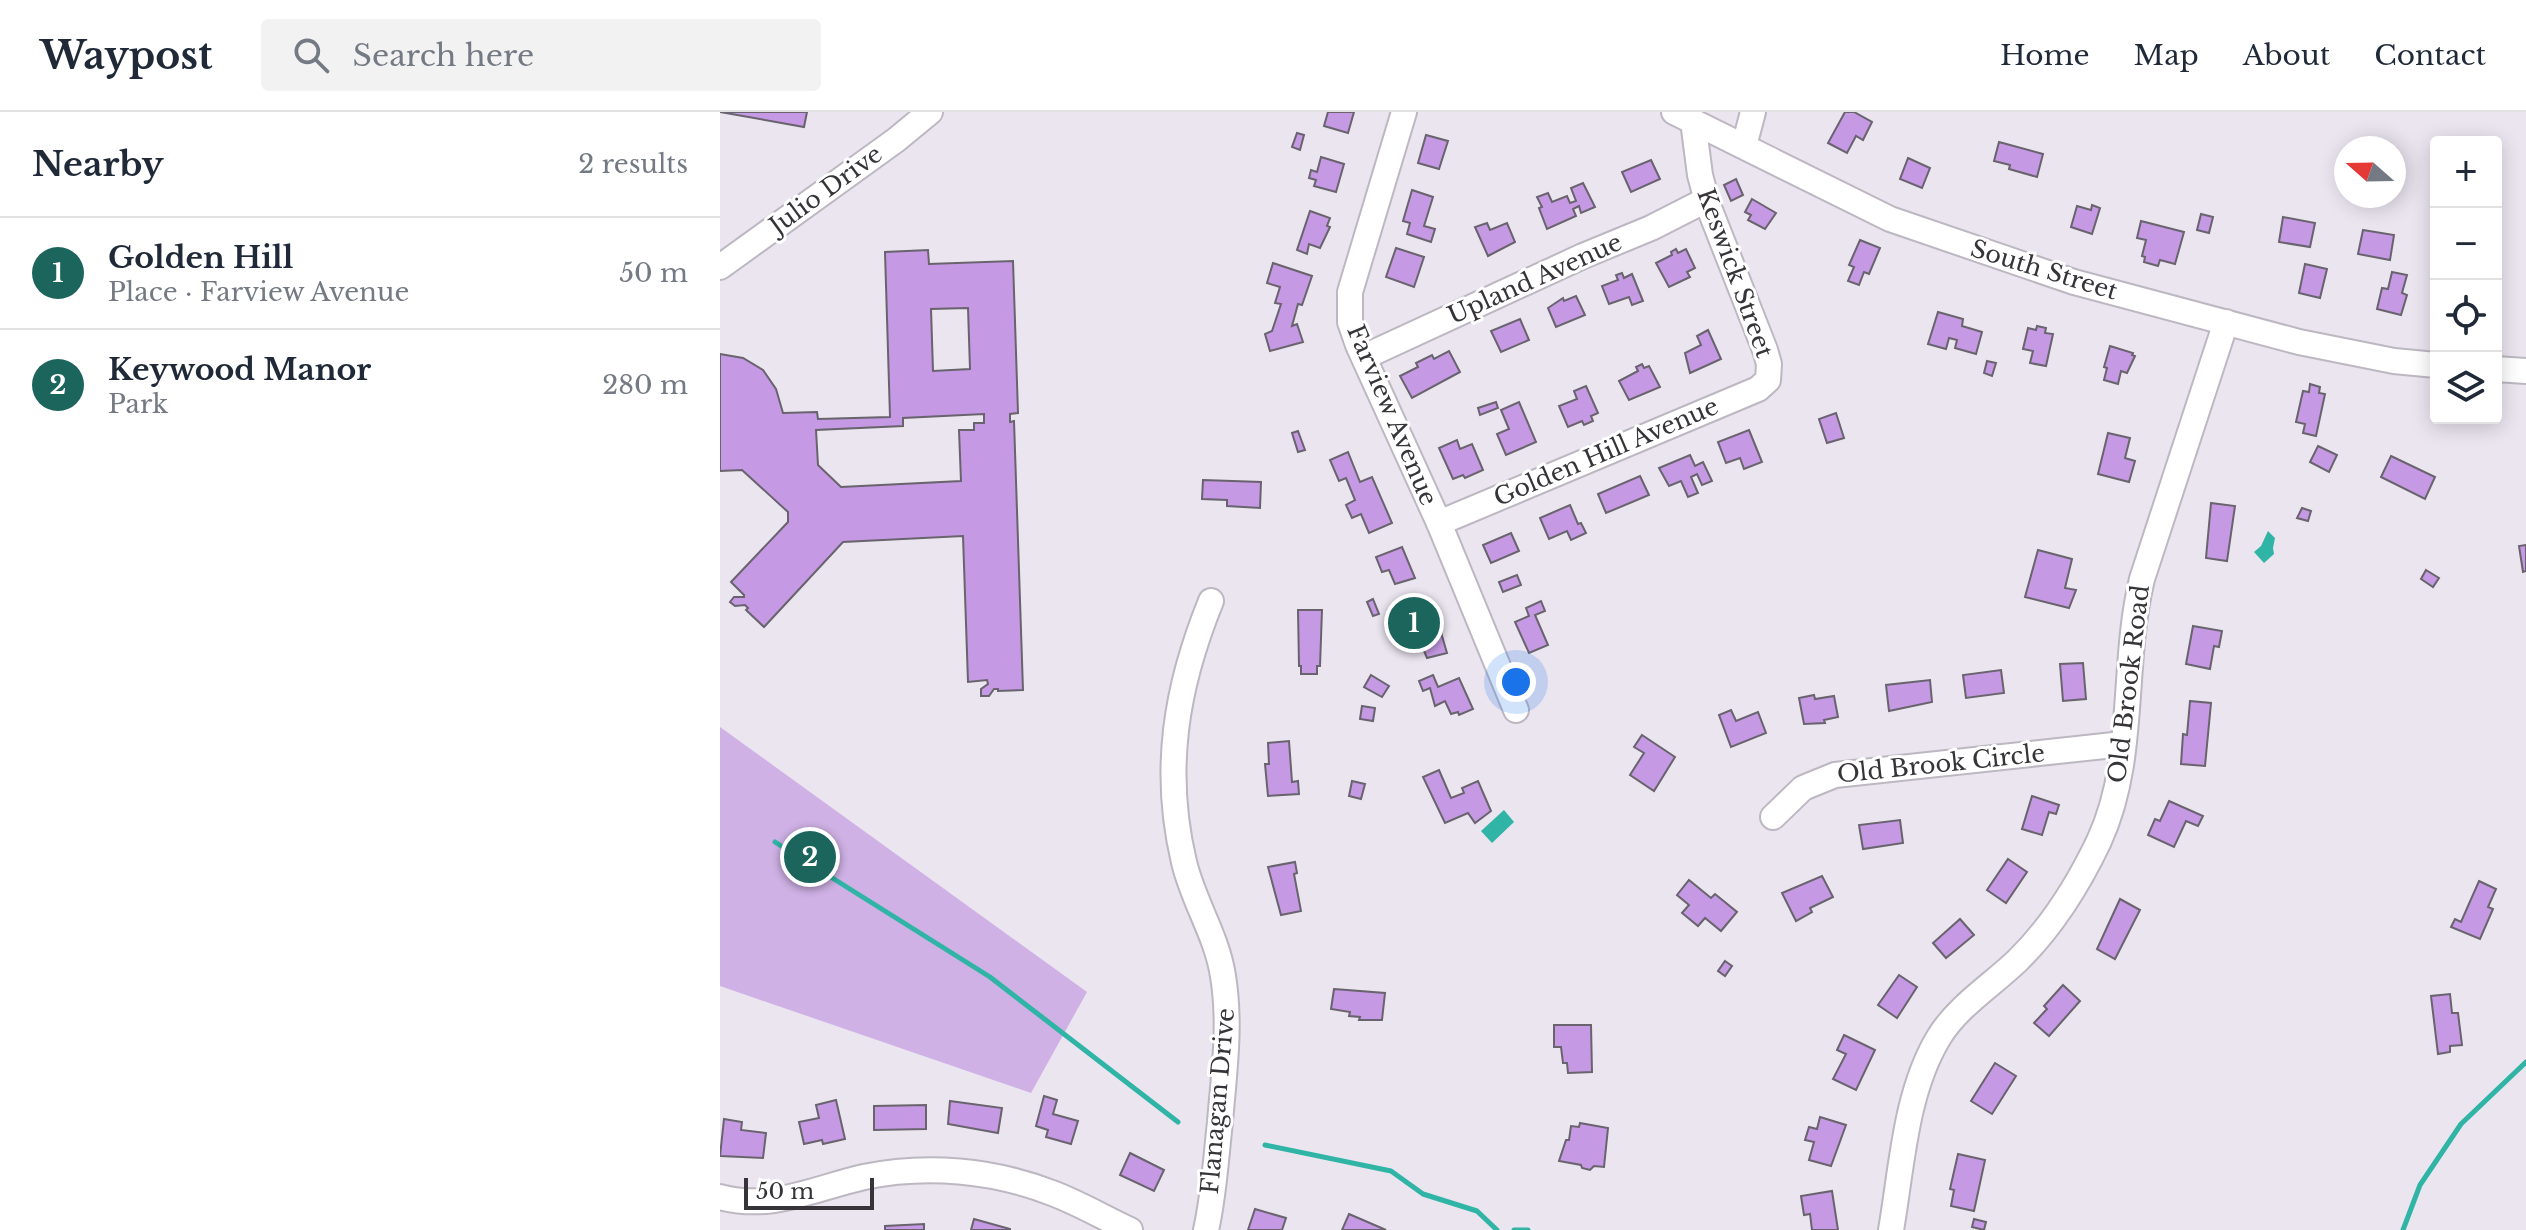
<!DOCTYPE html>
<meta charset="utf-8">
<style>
:root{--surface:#fff;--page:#f2f2f3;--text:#1f2937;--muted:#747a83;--line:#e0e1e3;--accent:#1b655c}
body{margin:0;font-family:"Libre Baskerville",serif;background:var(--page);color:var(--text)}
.controls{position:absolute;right:24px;top:24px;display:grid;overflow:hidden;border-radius:8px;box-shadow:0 4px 20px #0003}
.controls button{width:72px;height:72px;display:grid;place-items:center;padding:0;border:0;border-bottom:2px solid var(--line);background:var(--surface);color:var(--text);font:40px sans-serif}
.compass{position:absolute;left:1614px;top:24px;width:72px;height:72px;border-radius:50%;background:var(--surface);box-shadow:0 4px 20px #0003;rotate:290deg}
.scale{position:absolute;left:24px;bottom:20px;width:130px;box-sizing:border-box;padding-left:8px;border:4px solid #363438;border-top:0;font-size:22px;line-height:28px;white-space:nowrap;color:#363438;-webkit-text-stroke:6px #fff;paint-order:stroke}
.you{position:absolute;left:796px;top:570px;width:28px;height:28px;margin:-20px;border:6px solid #fff;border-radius:50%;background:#1a73e8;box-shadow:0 0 0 12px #1a73e833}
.badge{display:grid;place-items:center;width:52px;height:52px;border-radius:50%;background:var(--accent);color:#fff;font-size:26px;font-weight:700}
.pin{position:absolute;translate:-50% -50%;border:4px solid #fff;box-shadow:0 2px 8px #0006}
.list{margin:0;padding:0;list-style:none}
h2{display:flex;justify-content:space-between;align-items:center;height:104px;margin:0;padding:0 32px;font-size:34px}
h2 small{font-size:26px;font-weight:400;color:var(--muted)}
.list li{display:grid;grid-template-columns:52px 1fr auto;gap:24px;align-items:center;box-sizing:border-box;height:112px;padding:0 32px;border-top:2px solid var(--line)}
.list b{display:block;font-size:30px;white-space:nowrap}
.list p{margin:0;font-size:26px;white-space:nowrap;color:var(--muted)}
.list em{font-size:26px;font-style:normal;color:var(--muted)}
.icon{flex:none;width:44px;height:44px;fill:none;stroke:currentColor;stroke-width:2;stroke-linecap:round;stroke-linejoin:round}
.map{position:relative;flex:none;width:1806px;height:1118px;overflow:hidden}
header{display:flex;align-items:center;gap:48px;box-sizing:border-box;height:112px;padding:0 40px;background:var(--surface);border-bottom:2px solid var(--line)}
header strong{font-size:38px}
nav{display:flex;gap:44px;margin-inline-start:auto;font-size:28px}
.search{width:560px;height:72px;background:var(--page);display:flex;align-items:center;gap:20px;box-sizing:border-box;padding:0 28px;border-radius:8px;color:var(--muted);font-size:30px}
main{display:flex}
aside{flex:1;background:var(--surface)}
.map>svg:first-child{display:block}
.green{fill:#cfb1e5}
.water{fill:#2fb4a6}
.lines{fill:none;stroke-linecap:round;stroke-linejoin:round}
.stream{stroke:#2fb4a6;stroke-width:5}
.building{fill:#c599e3;stroke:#68636d;stroke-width:2;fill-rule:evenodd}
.minor-casing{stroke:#bdb7c2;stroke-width:28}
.minor{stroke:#fff;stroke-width:24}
.labels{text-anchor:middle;stroke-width:6;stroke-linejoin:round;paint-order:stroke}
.street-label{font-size:24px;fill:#363438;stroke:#fff}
</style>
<header>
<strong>Waypost</strong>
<div class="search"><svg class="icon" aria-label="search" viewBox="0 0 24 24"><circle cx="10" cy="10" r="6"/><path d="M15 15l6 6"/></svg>Search here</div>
<nav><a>Home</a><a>Map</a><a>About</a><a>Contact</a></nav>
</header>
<main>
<aside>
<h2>Nearby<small>2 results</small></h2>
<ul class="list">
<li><span class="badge">1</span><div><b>Golden Hill</b><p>Place · Farview Avenue</p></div><em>50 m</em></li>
<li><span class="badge">2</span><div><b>Keywood Manor</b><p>Park</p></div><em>280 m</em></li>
</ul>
</aside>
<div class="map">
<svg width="1806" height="1118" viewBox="0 0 1806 1118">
<rect width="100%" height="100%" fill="#ebe5f0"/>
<polygon class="green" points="0,615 367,880 311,981 0,874"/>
<g class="water">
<polygon points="1548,419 1555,426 1553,436 1554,442 1544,451 1534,440 1541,434"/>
<polygon points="784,698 794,710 772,731 761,719"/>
</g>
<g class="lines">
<g class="stream">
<polyline points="55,730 270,865 458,1010"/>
<polyline points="545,1033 671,1059 703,1082 757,1099 777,1118"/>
<polyline points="794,1118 808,1118"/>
<polyline points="1683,1118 1700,1073 1741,1012 1806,950"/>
</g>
</g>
<g class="building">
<polygon points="0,0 87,0 84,15"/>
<polygon points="608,0 634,0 628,21 604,14"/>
<polygon points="1125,0 1134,0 1152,10 1143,28 1136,24 1127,41 1108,31"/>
<polygon points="577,21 584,23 580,38 572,35"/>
<polygon points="706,23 728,29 719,57 698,51"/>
<polygon points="1279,30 1323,42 1317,65 1289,57 1290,53 1274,49"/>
<polygon points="601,45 624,52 616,80 594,74 596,68 589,66 591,58 597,60"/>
<polygon points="1188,46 1210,56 1202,76 1180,67"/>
<polygon points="931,48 940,67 911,80 902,60"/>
<polygon points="1016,67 1023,83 1011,89 1004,73"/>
<polygon points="863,71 875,95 861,101 859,94 853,97 856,104 827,117 819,96 822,95 817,85 828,81 832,90 847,84 850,91 856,89 851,76"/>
<polygon points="692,78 713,85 704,114 715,117 711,130 687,122 690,111 683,109"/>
<polygon points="1032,87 1056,101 1045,117 1028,108 1031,103 1025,100"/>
<polygon points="1372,93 1380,96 1372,122 1351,115 1357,94 1371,98"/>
<polygon points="590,99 610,106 607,114 610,115 600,136 589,132 587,142 577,138"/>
<polygon points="1481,102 1493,105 1489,121 1477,118"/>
<polygon points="1563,105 1595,111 1590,135 1559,130"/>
<polygon points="1421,109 1464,120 1455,152 1440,148 1438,154 1424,150 1425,145 1422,144 1426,128 1417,126"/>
<polygon points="767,111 770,118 787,111 795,130 768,144 755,115"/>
<polygon points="1643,118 1674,123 1670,148 1638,142"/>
<polygon points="1140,128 1160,136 1149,162 1144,160 1139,173 1128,169 1134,155 1129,153"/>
<polygon points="676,136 704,145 694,175 666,165"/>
<polygon points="956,137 958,141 966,137 975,156 967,160 970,165 949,175 936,151 952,143 951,140"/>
<path d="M208,138l1,14 84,-3 5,152 -8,1v8l4,-1 9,269 -25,1v-2h-4l-5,7h-8v-7l7,-5 -1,-4 -19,2 -5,-146 -120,6 -79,85 -18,-17 2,-2 -3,-3 -10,1 -5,-4 4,-5h10v-2l-13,-13 57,-60v-10l-46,-42 -22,1v-117l23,4 20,12 13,19 7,24 34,-1 1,7 72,-2 -5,-165zM248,196l2,61 -37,2 -2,-62zM264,302v9h-10v7h-15l2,51 -120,6 -23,-22 -2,-35 87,-4v-8z"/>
<polygon points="553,151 592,164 582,193 578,192 572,214 577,212 583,230 550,239 545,222 552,219 561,192 555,191 560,175 547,171"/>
<polygon points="1585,152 1607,157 1600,186 1579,181"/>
<polygon points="1672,160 1687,163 1682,181 1687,183 1681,203 1657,197 1662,176 1668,177"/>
<polygon points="902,161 904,166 912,162 923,189 912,193 909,185 889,192 882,174 898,168 896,163"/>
<polygon points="856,184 865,203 836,215 828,196 843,186 844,189"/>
<polygon points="1218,200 1243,207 1242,214 1262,220 1256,242 1235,236 1237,228 1229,226 1226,237 1208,232"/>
<polygon points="800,207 809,228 781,240 771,219"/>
<polygon points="1317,214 1326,216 1325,221 1333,222 1326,254 1310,251 1313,239 1303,237 1308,216 1316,218"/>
<polygon points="988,218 1001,247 970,261 965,241 981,233 977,224"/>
<polygon points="1390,234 1413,241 1412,243 1415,244 1407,261 1401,259 1398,272 1384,268 1387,256 1384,255"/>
<polygon points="729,239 740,260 692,286 680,264 698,255 696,251 712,243 714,247"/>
<polygon points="1267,249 1276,251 1272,264 1264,261"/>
<polygon points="922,252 924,256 929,254 940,275 909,288 899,269 918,259 916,255"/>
<polygon points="1590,272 1600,275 1599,281 1605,282 1596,324 1583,321 1585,312 1576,310 1583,279 1589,280"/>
<polygon points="866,274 878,301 871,304 873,309 864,313 862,309 848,315 839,294 857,287 854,279"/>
<polygon points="776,290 778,296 760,303 758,296"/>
<polygon points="799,290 816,330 786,343 777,322 789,317 781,298"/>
<polygon points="1116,301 1124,326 1107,331 1099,307"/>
<polygon points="1029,318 1042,350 1024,357 1020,346 1006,351 998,330"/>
<polygon points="578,319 585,338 578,340 572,321"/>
<polygon points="1388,321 1410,326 1405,346 1415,349 1409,370 1378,362"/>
<polygon points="737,328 740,337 752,332 763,358 745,366 743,363 733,367 719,336"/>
<polygon points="1598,334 1617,343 1609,360 1590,350"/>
<polygon points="628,340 640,370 652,365 672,411 649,421 641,402 632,406 626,393 635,388 626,366 619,369 610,348"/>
<polygon points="970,343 975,354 983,350 992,369 982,373 977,362 971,365 978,381 968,385 961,369 949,374 939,356"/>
<polygon points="1671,344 1715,365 1705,387 1661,365"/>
<polygon points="920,364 929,383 886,401 878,382"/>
<polygon points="483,368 541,370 540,396 507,394 507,388 482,387"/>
<polygon points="1491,391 1515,394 1507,449 1486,446"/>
<polygon points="850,393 858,412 861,411 866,421 851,428 847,419 829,427 820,406"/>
<polygon points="1582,396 1591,399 1588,409 1577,406"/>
<polygon points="791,421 799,439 771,451 763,433"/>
<polygon points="1806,433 1806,459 1803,460 1799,434"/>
<polygon points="682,435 695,466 675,472 669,458 662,460 656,445"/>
<polygon points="1318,438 1352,447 1345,476 1356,478 1349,496 1305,485"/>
<polygon points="1706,458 1719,466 1713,475 1701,467"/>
<polygon points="797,463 801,473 783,480 779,470"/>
<polygon points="653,487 659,502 653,504 647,490"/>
<polygon points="821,489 825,499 815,503 828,533 809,541 795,510 809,504 806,496"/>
<polygon points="696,497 702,512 713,508 717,518 720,517 727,541 707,546 700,529 697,530 692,513 684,514 680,504"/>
<polygon points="578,498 602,498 600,554 597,554 597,562 581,562 581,554 579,554"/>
<polygon points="1473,514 1502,519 1499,535 1494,534 1490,557 1466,552"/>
<polygon points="1363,551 1366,587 1343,589 1340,552"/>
<polygon points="1281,558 1284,581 1246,586 1243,563"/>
<polygon points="651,563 669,574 662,585 644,575"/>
<polygon points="713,563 718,575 739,566 753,597 739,603 738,600 731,602 725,589 715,594 710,576 703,579 699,569"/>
<polygon points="1210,568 1212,590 1169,599 1166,573"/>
<polygon points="1094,583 1095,587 1114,584 1118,605 1104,608 1105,611 1084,612 1079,586"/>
<polygon points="1470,589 1491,591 1485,654 1461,652 1463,622 1467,623"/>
<polygon points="642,594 655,596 653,609 640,607"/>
<polygon points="1011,598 1016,609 1038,600 1046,621 1011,635 999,603"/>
<polygon points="922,623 955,645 934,679 910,663 924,641 914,635"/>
<polygon points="569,629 572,670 578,669 579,682 548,684 545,652 549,652 548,631"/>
<polygon points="719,658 731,686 744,681 742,676 758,669 771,699 755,711 748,701 725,711 703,665"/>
<polygon points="632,669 645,672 641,687 629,684"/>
<polygon points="1312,684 1339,693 1336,702 1329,700 1322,723 1302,717"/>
<polygon points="1449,689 1483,704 1478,714 1466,709 1454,735 1428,723 1435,707 1440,709"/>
<polygon points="1180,708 1183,731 1143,737 1139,713"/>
<polygon points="1288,747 1307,760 1286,791 1267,778"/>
<polygon points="575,750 577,761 574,762 581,799 561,803 548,755"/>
<polygon points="1102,764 1113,785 1090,796 1092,800 1076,809 1062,781"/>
<polygon points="969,768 991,786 995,782 1017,800 1001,819 985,806 978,814 962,801 969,793 957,783"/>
<polygon points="1759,769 1776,777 1768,795 1773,797 1760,827 1731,815 1735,807 1741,810"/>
<polygon points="1400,787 1420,798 1395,847 1377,837"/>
<polygon points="1240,807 1254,823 1226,846 1213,831"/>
<polygon points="1005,849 1012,854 1005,864 998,859"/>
<polygon points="1179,863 1197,875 1177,906 1158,893"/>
<polygon points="1343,873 1360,889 1329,924 1314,911 1327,897 1324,894"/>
<polygon points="614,877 665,881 662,908 639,908 640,905 629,904 630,900 611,897"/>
<polygon points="1730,882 1732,901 1738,901 1742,933 1730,934 1730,940 1718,942 1711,884"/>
<polygon points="834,913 871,913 872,960 848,961 847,951 843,951 841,935 834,935"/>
<polygon points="1124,923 1155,938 1136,978 1113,967 1126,942 1117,938"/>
<polygon points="1275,951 1296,964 1272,1002 1251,989"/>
<polygon points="324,984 337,988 333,1002 358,1009 351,1032 326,1025 328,1018 316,1014"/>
<polygon points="116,988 125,1027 103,1032 102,1028 84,1032 79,1010 99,1006 96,993"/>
<polygon points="230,989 282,996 278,1021 228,1012"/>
<polygon points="206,993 206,1017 154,1018 154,994"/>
<polygon points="1100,1005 1126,1013 1111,1054 1089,1048 1094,1030 1085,1028 1089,1015 1097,1017"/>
<polygon points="4,1007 22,1010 21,1018 46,1021 43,1046 0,1044"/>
<polygon points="860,1011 888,1016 884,1055 874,1054 870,1058 862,1056 861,1053 839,1049 846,1028 849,1028 851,1014 859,1015"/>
<polygon points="410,1041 444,1058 434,1079 400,1063"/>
<polygon points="1238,1042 1265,1048 1254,1099 1231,1094 1234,1078 1230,1077"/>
<polygon points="1112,1079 1118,1118 1092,1118 1090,1102 1084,1103 1081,1084"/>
<polygon points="535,1097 566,1106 562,1118 528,1118"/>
<polygon points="629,1102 666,1118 622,1118"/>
<polygon points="254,1107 290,1117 290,1118 251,1118"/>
<polygon points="1254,1107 1266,1110 1264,1118 1252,1115"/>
<polygon points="204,1112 204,1118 165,1118 165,1114"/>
</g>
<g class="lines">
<g class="minor-casing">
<g id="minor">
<polyline points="684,0 630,180 630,210 638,233 719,411 796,598"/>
<polyline points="954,0 1170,107 1354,170 1579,230 1674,249 1716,253"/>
<polyline points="1024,34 1033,0"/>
<polyline points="0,155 176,28 210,0"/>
<polyline points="644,245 863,144 931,116 986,88"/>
<polyline points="1776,257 1806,259"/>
<polyline points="719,411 1038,277 1048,268 1049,252 1045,238 988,93 980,63 973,9"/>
<polyline points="1053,705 1083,676 1115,663 1403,632"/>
<path d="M0,1085c53,14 95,-9 144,-20 62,-13 129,-7 188,16 27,10 52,25 78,37"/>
<path d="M486,1118c8,-35 10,-73 14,-108 4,-49 11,-97 3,-146 -6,-40 -30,-75 -39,-114 -22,-92 -8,-175 27,-261"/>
<path d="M1171,1118c11,-63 14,-137 48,-193 19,-31 53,-52 78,-76 35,-34 61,-76 82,-120 38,-82 22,-176 43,-262l84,-257"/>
</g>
</g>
<use href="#minor" class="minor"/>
</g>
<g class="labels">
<g class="street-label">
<text transform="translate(106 78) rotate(-36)" y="8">Julio Drive</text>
<text transform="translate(1324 158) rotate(17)" y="8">South Street</text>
<text transform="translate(1015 161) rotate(70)" y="8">Keswick Street</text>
<text transform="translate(815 167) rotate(-24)" y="8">Upland Avenue</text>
<text transform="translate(672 303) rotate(67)" y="8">Farview Avenue</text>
<text transform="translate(886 340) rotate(-23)" y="8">Golden Hill Avenue</text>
<text transform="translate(1409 572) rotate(-83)" y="8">Old Brook Road</text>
<text transform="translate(1221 652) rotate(-6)" y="8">Old Brook Circle</text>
<text transform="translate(498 989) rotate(-85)" y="8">Flanagan Drive</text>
</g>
</g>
</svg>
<div class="controls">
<button>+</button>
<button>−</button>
<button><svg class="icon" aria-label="locate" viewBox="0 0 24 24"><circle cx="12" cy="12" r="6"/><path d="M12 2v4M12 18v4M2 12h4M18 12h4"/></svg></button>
<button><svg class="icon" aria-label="layers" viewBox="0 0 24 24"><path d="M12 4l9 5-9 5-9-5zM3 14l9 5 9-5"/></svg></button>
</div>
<svg class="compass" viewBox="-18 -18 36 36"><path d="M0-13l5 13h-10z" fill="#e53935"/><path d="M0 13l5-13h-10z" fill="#747a83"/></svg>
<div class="scale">50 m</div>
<div class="you"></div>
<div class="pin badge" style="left:694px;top:511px">1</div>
<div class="pin badge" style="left:90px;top:745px">2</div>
</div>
</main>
